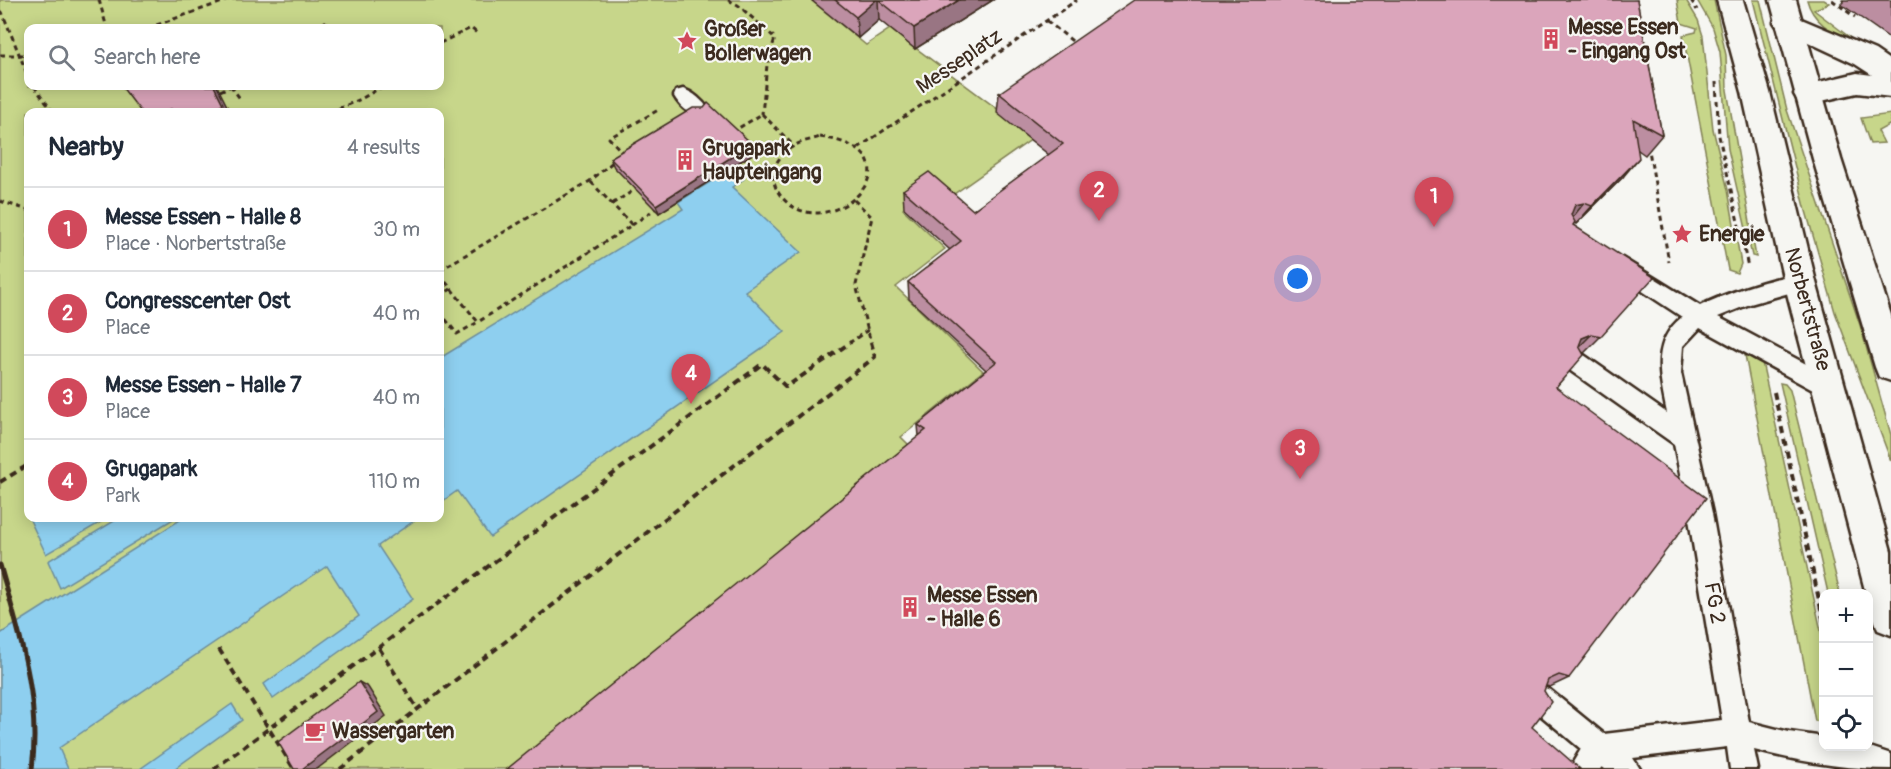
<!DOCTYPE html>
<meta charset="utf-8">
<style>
:root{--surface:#fff;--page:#f2f2f3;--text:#1f2937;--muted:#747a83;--line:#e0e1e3;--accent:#d1495b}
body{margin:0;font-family:Pangolin,sans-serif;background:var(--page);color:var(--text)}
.controls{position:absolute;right:18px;bottom:18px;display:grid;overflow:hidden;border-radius:12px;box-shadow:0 3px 15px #0003}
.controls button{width:54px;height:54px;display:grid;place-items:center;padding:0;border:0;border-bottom:2px solid var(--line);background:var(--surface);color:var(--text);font:30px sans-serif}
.you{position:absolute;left:1298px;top:279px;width:21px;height:21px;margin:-15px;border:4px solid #fff;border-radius:50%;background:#1a73e8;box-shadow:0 0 0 9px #1a73e833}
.badge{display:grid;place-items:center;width:39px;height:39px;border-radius:50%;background:var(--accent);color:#fff;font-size:20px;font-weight:700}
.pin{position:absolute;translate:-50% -50px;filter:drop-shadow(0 2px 3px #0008)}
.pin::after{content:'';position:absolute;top:32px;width:21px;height:18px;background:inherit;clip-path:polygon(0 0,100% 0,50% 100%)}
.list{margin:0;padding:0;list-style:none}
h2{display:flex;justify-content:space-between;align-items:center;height:78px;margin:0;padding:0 24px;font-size:26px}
h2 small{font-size:20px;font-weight:400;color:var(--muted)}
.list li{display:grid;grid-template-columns:39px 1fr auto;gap:18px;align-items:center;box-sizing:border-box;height:84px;padding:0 24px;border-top:2px solid var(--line)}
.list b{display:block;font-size:22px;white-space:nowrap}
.list p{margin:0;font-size:20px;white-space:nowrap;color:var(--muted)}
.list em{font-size:20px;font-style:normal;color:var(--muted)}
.icon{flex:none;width:33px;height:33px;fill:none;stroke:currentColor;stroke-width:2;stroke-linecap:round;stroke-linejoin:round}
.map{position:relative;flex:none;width:1891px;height:769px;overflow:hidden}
.search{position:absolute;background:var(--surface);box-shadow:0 3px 15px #0003;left:24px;top:24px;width:420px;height:66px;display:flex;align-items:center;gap:15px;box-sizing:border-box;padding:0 21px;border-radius:12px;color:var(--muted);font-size:22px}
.panel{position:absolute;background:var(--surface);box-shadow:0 3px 15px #0003;left:24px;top:108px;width:420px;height:414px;border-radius:12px}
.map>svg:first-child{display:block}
.green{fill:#c7d68a;stroke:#818054;stroke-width:1.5;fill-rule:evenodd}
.water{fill:#8ecfef;stroke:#6d8d9b;stroke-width:1.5}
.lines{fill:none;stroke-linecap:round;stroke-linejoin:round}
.service-casing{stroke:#3b2a1e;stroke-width:5}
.minor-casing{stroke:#3b2a1e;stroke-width:5}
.secondary-casing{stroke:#3b2a1e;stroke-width:5}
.path-far1{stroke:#3b2a1e;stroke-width:3;stroke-dasharray:5 4;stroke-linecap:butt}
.path{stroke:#3b2a1e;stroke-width:4;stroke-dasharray:7 5;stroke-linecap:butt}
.service{fill:#f6f6f2;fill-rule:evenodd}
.minor{fill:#f6f6f2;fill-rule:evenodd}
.secondary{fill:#f6f6f2;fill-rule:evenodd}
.rail{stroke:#3b2a1e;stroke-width:5}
.wall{fill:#bc8ea1;stroke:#3b2a1e;stroke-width:1.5}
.shaded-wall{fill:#997483;stroke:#3b2a1e;stroke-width:1.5}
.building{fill:#dba5bb;stroke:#3b2a1e;stroke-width:1.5}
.labels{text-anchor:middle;stroke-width:4.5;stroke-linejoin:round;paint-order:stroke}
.poi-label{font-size:21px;font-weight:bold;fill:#3b2a1e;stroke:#f6f6f2;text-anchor:start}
.street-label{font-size:21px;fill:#3b2a1e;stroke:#f6f6f2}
</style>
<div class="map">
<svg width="1891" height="769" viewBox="0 0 1891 769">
<rect width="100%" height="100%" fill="#f6f6f2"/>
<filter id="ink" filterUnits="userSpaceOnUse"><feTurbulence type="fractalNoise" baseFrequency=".0167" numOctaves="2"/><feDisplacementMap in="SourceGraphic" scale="12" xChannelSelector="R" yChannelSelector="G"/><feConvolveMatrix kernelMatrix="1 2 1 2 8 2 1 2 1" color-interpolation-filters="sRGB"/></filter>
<g filter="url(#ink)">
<g class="green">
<path d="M0,0h811l55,45 24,-16 145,108 -91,64 -13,-12 -28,20 42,40 -49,38 87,84 -82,66 10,10 -401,322h-510zM28,28h412v58h-412zM28,112h412v406h-412z"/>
<polygon points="1677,0 1686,0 1698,20 1703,36 1713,129 1728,190 1741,264 1737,273 1728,270 1683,35 1696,32 1697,28 1681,23"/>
<polygon points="1697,0 1714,0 1726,55 1727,90 1756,257 1752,256 1728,149 1720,52 1713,28"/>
<polygon points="1753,0 1760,0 1787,110 1860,325 1891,435 1891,461 1835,312 1806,211"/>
<path d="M1807,0h17l5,3 -15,7 47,36c-21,-8 -48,-22 -54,-46z"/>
<polygon points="1891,114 1891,124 1878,131 1884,143 1870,144 1861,118"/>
<polygon points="1745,355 1762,362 1823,640 1823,722 1815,721"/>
<polygon points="1780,383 1785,384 1790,390 1840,593 1828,593"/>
</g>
<g class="water">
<polygon points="732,168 744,179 732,187 801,252 745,291 785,332 490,537 457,491 440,503 440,358 683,209 678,202"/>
<polygon points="29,518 108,518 46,554"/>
<polygon points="119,518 175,518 60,588 48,561"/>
<polygon points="183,518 418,518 378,546 413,599 273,699 264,684 359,616 327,566 59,748 68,769 0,769 0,634"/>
<polygon points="232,704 242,720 174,769 140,769"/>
</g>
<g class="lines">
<g class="service-casing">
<g id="service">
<path d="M683,89c10,3 20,12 26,21l-3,5c-13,4 -26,-8 -32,-19l2,-5z"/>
<path d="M1622,258l78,48c19,-10 89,-36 107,-30l4,6 -4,6 -57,16 -32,13 120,64 3,7 -3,7 -8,3 -8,-3 -122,-67 -17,18 -2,27 31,140 37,209 40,10 35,5v9h43l24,8v15c-47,0 -91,-7 -137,-19l4,19h-28l-3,-22 -94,11 7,11h-35l-3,-2 -2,2h-31l12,-20 -49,-41 -4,-9 4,-9 9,-4 9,4 54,44 118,-14 -34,-207 -14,-69 -106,-75 -3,-7 3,-7 8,-2 8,2 83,58c-7,-35 -17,-70 15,-96l-67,-44 -4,-6 4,-6z"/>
</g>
</g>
<g class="minor-casing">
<polygon id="minor" points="1787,13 1875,50 1891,61 1891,97 1857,93 1808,104 1798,101 1794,94 1798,87 1857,73 1872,75 1855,64 1778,28 1774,22 1778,16"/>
</g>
<g class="secondary-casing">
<g id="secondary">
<polygon points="1717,0 1743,0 1770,92 1816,282 1891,551 1891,635 1878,630 1868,602 1868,594 1866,594 1784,282 1742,92"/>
<polygon points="1770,0 1796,0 1841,159 1891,315 1891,381 1879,377 1875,367 1813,159"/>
</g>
</g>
<g class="path-far1">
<polyline points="99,0 107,28"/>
<polyline points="728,0 738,5 775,38 767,65 762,114"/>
<polyline points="1691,0 1697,10"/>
<polyline points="1832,0 1855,17"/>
<polyline points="0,12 2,12 28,76"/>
<polyline points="324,21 330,28"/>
<polyline points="1047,21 1076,44"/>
<polyline points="148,28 228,0"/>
<polyline points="234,28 240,26"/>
<polyline points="440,43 471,28 478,34"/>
<polyline points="0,55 28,55"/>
<polyline points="1716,82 1719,136 1748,267"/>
<polyline points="34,86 53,112"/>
<polyline points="231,86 241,100"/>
<polyline points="220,91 231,86"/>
<polyline points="330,112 361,99 383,86"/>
<polyline points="762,114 792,144"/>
<polyline points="732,132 762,114"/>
<path d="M820,137c106,15 17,104 -31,67 -23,-18 -20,-44 5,-58 7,-5 18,-6 26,-9z"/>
<polyline points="1648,145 1669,262"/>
<polyline points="858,148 1077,0"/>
<polyline points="750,149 761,143 792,144"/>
<polyline points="624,154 609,138 660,109"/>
<polyline points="854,200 872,217 856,285 871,343"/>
<polyline points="0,201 28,210"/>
<polyline points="612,204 636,189"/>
<polyline points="632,225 655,209"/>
<polyline points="440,270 590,181 614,161"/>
<polyline points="440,275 478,322 632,225 590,181"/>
<polyline points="440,296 451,289"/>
<polyline points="440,312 457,334 478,322"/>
<polyline points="849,343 868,330"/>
</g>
<g class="path">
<polyline points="1774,392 1824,623"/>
<polyline points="0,482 28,465"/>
<polyline points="379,648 417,708"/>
<polyline points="219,649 294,769"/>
<polyline points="214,769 762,364 786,387 851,342"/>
<polyline points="340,769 875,357 871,342"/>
</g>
<use href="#service" class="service"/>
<use href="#minor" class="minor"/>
<use href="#secondary" class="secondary"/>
<path class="rail" d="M0,565c19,68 41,133 32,204"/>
</g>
<g class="wall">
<polygon points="811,0 993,0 915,49 879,20 858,38"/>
<polygon points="1637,0 1662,135 1645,155 1638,150 1623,177 1576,224 1574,223 1573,225 1601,336 1584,353 1582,352 1556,387 1569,678 1550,687 1546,686 919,436 918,425 986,370 909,299 908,282 950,250 904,208 903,190 973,210 1049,155 997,113 999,93"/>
<polygon points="1843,0 1891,0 1891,39 1841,4 1844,1"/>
<polygon points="754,153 659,213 614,167 610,158"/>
</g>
<g class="shaded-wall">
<polygon points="876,0 878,0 879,20 858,38 856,17"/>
<polygon points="959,0 993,0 915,49 914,28"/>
<polygon points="214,86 217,86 230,112 207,112"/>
<polygon points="171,109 175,112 164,112"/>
<polygon points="752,144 754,153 659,213 656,205"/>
<polygon points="1639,158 1623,177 1576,224 1592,206"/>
<polygon points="1584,203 1569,222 1560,224 1575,205"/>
<polygon points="1592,334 1575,351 1582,338"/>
<polygon points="359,682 368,687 386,716 317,769 302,769"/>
</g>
<g class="building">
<polygon points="835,0 876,0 856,17"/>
<polygon points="879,0 959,0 914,28"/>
<polygon points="1134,0 1637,0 1662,135 1633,119 1639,158 1592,206 1584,203 1575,205 1571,215 1575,222 1573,225 1654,277 1601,336 1592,334 1582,338 1579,346 1584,355 1556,387 1706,498 1569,678 1559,675 1548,680 1544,691 1551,702 1532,727 1580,769 507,769 926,430 918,425 996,362 908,282 961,241 903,190 929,172 973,210 1063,144 999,93"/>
<polygon points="126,86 214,86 223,104 207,112 174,112 171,109 164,112 141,112 122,87"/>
<polygon points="708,103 752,144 656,205 610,158 693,108 704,108"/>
<polygon points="359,682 378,712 302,769 294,769 278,742"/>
</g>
</g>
<defs>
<g id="building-bare" transform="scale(1.62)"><path d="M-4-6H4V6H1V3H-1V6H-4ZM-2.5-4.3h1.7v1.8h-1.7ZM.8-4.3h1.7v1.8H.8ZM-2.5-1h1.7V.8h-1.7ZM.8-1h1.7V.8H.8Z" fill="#d1495b" stroke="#f6f6f2" stroke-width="2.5" paint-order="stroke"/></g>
<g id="sight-bare" transform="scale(1.62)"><path d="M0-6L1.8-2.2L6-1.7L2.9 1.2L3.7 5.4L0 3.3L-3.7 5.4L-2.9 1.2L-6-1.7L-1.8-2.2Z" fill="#d1495b" stroke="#f6f6f2" stroke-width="2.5" paint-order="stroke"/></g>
<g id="cafe-bare" transform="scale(1.62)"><path d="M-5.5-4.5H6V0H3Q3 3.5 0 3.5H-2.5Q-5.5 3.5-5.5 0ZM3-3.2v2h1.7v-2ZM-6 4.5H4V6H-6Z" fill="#d1495b" stroke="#f6f6f2" stroke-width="2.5" paint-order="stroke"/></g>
</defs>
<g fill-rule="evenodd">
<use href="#building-bare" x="1551" y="39"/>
<use href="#sight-bare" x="687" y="41"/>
<use href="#building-bare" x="685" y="160"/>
<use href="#sight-bare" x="1682" y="234"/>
<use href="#building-bare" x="910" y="607"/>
<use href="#cafe-bare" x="315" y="731"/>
</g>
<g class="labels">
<g class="poi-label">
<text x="1568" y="34">Messe Essen<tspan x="1568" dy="24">- Eingang Ost</tspan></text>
<text x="704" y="36">Großer<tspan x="704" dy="24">Bollerwagen</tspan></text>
<text x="702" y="155">Grugapark<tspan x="702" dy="24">Haupteingang</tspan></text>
<text x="1699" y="241">Energie</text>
<text x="927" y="602">Messe Essen<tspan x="927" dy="24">- Halle 6</tspan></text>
<text x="332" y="738">Wassergarten</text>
</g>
<g class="street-label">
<text transform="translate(959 61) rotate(-34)" y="7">Messeplatz</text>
<text transform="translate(1808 309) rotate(75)" y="7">Norbertstraße</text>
<text transform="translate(1715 603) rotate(80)" y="7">FG 2</text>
</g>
</g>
</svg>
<div class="controls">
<button>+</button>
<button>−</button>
<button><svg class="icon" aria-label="locate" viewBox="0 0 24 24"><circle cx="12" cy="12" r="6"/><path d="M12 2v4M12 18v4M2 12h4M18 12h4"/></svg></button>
</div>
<div class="you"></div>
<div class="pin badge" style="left:1434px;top:227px">1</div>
<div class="pin badge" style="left:1099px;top:221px">2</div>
<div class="pin badge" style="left:1300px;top:479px">3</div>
<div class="pin badge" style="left:691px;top:404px">4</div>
<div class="search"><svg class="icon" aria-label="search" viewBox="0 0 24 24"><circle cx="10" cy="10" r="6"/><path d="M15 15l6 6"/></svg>Search here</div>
<section class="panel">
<h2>Nearby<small>4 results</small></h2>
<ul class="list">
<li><span class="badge">1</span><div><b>Messe Essen - Halle 8</b><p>Place · Norbertstraße</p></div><em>30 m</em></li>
<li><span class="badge">2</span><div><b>Congresscenter Ost</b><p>Place</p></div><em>40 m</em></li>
<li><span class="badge">3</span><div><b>Messe Essen - Halle 7</b><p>Place</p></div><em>40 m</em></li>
<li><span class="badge">4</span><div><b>Grugapark</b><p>Park</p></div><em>110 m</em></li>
</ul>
</section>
</div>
